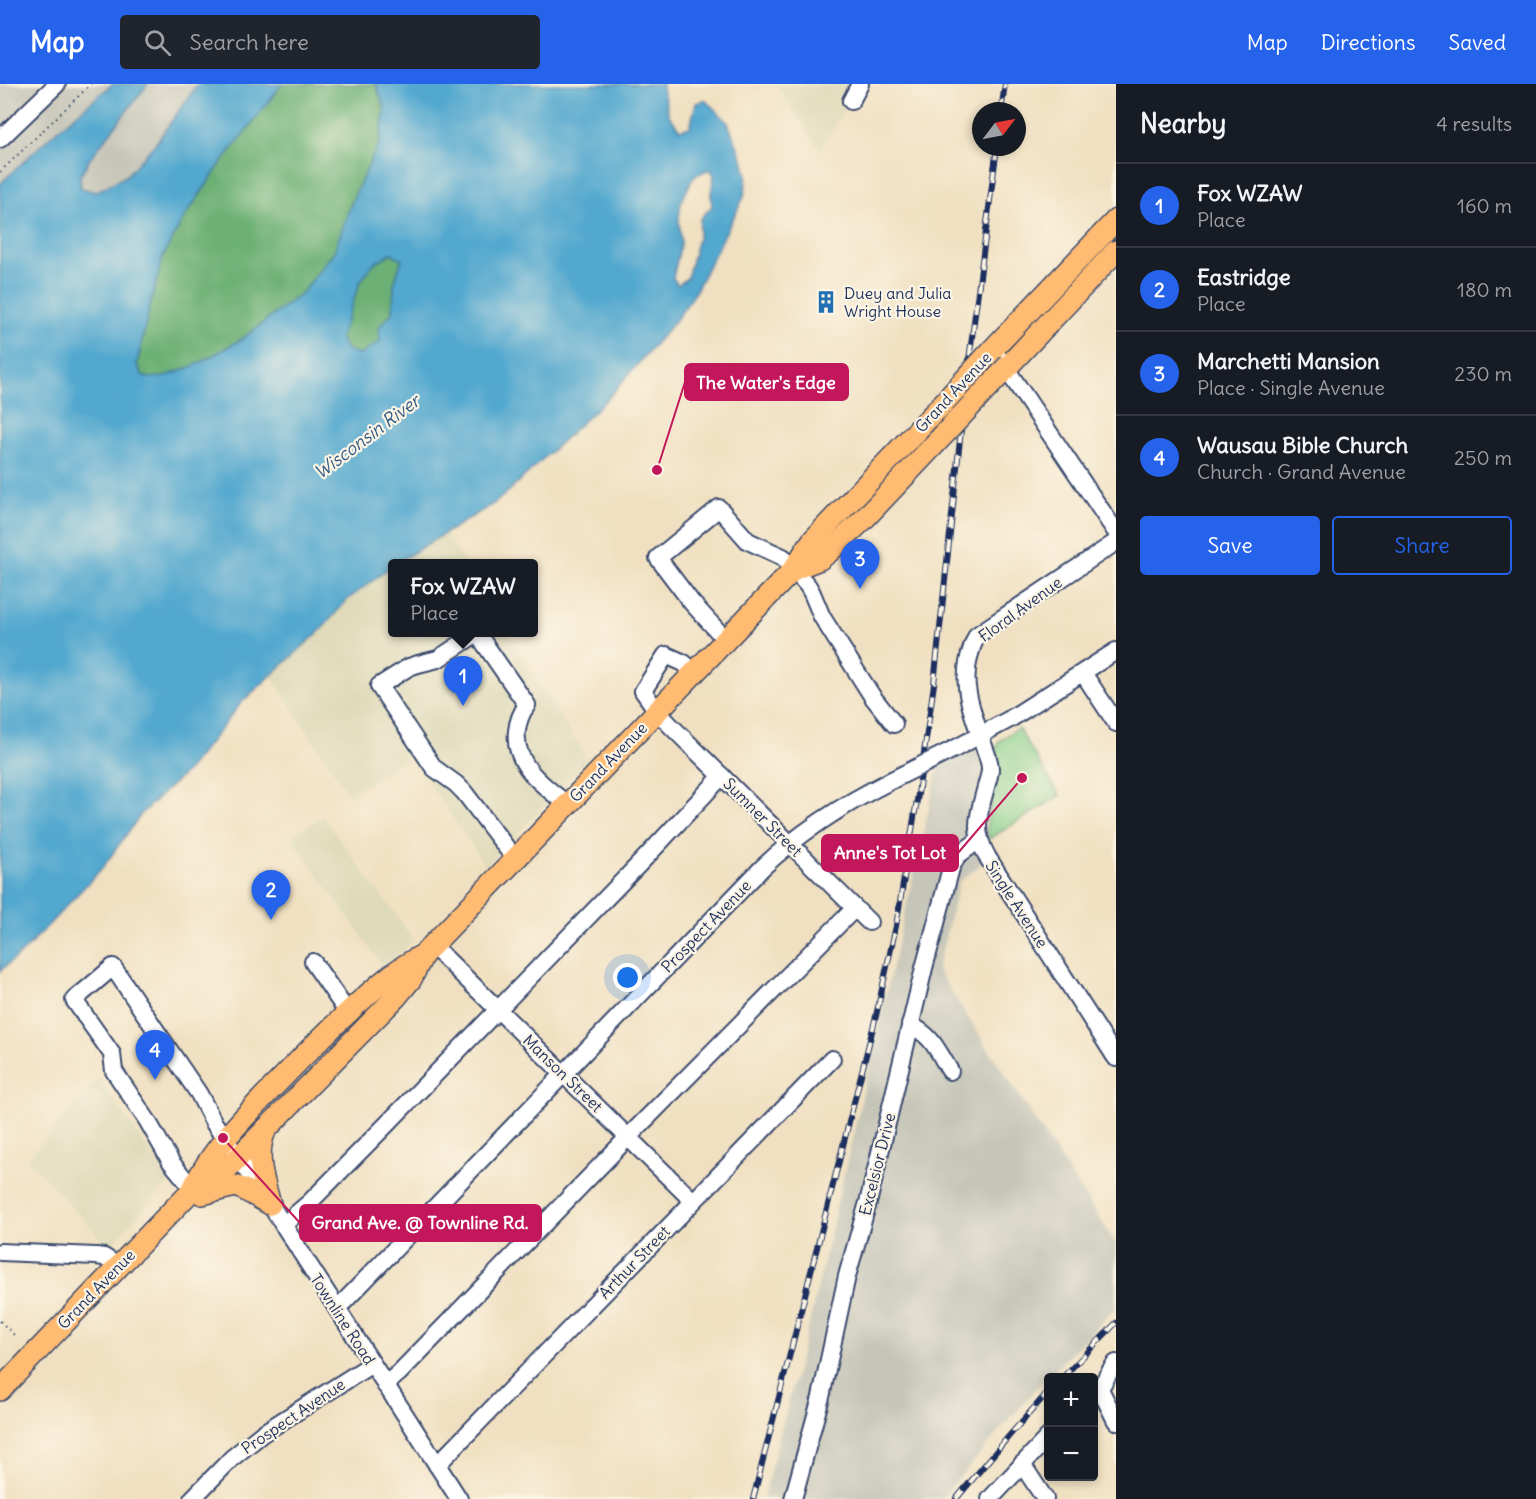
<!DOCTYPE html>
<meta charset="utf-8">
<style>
:root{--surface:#171b24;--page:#20242c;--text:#f1f3f6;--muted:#9ea1a6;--line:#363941;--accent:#2563eb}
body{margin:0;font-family:Delius,sans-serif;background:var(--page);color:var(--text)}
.controls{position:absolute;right:18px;bottom:18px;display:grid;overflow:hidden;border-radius:6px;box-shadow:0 3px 9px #0003}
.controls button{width:54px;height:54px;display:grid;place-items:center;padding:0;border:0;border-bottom:2px solid var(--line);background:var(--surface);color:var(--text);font:30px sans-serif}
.compass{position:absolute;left:972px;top:18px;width:54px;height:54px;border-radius:50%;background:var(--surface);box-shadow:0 3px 9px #0003;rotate:58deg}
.you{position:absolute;left:628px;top:894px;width:21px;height:21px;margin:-15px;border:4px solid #fff;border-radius:50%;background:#1a73e8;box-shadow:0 0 0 9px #1a73e833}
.badge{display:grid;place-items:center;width:39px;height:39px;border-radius:50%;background:var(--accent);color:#fff;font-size:20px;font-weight:700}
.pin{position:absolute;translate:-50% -50px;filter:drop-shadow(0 2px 3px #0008)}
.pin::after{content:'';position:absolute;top:32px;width:21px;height:18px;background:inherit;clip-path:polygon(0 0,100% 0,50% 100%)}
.popup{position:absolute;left:388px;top:475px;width:150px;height:78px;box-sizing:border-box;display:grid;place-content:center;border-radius:6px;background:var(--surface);filter:drop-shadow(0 2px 4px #0005);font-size:20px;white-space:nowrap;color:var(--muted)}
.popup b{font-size:22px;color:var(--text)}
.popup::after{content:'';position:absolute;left:50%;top:100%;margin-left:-12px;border:12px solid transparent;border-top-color:var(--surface)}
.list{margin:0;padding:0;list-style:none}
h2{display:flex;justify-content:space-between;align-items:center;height:78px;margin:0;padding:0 24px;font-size:26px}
h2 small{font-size:20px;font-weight:400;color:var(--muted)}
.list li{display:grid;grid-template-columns:39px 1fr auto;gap:18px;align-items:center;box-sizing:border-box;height:84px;padding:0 24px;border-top:2px solid var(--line)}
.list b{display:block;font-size:22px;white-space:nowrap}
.list p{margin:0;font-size:20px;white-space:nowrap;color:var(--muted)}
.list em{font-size:20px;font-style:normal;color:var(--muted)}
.actions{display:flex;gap:12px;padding:18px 24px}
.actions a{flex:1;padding:14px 0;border:2px solid var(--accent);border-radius:6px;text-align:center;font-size:21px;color:var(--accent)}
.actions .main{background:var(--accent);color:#fff}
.icon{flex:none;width:33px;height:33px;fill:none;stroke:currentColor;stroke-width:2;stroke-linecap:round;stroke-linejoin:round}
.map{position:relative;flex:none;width:1116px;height:1415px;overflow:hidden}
header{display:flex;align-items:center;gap:36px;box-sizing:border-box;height:84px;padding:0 30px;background:var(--accent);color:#fff}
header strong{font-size:28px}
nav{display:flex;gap:33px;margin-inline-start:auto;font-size:21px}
.search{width:420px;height:54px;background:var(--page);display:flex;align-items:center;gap:15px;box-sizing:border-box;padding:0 21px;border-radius:6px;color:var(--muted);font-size:22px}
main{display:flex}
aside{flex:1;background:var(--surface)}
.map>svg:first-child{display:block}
.built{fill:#ded9b8}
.industrial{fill:#c5c5b8}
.green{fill:#85cd88;stroke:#507e73;stroke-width:1.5}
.forest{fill:#6cb074;stroke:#447069;stroke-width:1.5}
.water{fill:#53a8cf;stroke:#376c96;stroke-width:1.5;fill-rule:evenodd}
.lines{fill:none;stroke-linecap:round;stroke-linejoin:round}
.minor-casing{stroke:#3b4a6d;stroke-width:20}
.major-casing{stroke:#3b4a6d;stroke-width:24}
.path{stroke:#3b4a6d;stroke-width:2;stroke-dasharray:1.5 4.5;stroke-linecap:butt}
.minor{stroke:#fff;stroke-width:16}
.major{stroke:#ffbb71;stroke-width:21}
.rail-casing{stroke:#1b2f5e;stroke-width:6}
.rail{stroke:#fcf5e5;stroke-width:4;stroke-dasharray:11;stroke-linecap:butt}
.minor-bridge-casing{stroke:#3b4a6d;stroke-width:20;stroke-linecap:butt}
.major-bridge-casing{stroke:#3b4a6d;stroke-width:24;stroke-linecap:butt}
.minor-bridge{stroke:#fff;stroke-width:16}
.major-bridge{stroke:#ffbb71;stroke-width:21}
.labels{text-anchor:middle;stroke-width:4.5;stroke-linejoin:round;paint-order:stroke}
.poi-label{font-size:16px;fill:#1b2f5e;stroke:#fcf5e5;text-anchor:start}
.street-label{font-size:16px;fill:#1b2f5e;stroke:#fcf5e5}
.water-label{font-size:18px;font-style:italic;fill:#2f5986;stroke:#fcf5e5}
.leader{fill:none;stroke:#c2185b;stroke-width:2}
.callout-dot{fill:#c2185b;stroke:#fcf5e5;stroke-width:2}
.callout{fill:#c2185b;stroke:#c2185b;stroke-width:2}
.callout-label{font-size:18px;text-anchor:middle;font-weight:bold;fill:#fff}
</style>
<header>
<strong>Map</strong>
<div class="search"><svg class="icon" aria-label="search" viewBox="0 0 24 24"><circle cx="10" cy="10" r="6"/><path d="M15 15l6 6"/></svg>Search here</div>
<nav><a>Map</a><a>Directions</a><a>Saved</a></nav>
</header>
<main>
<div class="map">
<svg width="1116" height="1415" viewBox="0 0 1116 1415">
<rect width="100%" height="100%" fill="#fcf5e5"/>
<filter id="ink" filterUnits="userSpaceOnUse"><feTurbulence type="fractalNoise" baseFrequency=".0167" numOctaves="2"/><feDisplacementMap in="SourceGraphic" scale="12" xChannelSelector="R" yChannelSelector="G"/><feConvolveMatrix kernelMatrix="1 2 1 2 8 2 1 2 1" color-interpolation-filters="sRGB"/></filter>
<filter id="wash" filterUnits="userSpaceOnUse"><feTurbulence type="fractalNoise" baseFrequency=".008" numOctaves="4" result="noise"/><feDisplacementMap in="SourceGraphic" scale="24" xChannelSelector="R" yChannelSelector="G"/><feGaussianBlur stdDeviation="1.35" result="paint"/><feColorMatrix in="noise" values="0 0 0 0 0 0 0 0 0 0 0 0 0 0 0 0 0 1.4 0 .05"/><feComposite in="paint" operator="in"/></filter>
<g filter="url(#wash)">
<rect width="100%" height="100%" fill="#f0e0c1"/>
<g class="built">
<polygon points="776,0 859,0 820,66"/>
<polygon points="445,449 465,479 396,480 405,473"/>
<polygon points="392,482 392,548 508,549 588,676 486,783 410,671 350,712 271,592 321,546 347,516"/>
<polygon points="322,732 414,855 385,885 291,753"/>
<polygon points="98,996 171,1096 109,1163 27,1075"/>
</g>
<g class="industrial">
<polygon points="0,0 113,0 54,49 0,100"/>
<polygon points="148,0 198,0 156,59 126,92 96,108 81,104 80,92 91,73"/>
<polygon points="980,651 987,672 979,728 988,774 959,798 937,886 1116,1160 1116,1224 1035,1306 941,1415 763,1415 813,1224 941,672"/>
</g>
<polygon class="green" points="1018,644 1060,712 989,755 986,743 995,704 997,683 996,665 999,657"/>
<g class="forest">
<polygon points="282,0 376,0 385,25 380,57 353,115 334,168 303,208 242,255 196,281 164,293 149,294 143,292 137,280 146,238 163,172 185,132 222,78"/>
<polygon points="391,169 402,175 394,201 393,229 379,243 380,257 360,271 346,265 340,254 360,198 373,180"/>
</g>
<path class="water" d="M113,0h35l-57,73 -11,19 1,12 15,4 30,-16 30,-33 42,-59h84l-60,78 -37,54 -22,40 -17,66 -9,42 6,12 6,2 15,-1 32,-12 46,-26 61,-47 31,-40 19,-53 27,-58 5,-32 -9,-25h286v4l7,27 11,15 10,-3 6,-24 9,-3 22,21 17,41 3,15 -3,20 -51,99 -18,25 -66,76 -99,93 -15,13 -99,60 -4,1v2l-45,34 -26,30 -79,72 -54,68 -46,43 -39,54 -78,83 -25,21v-787l54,-51zM710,85l4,6 -3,19 1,12 -12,13 -1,16 -12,43 -9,7 -5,-7 8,-35 -2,-24 2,-17 13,-26zM391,169l11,6 -8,26 -1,27 -14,15 1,14 -20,14 -14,-6 -6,-11 20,-56 13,-18z"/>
</g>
<g filter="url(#ink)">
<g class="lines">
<g class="minor-casing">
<g id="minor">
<polyline points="851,17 860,0"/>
<polyline points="0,55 57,0"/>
<polyline points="993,265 1116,448"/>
<path d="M1116,458l-139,93c-19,40 -9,65 4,103 3,10 9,21 9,31 0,6 -3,13 -4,18 -8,30 -14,43 2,71l128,200"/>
<polyline points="726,556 692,519 658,474 719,424 748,457 783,473 808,502 812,509 822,533 872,612 894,640"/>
<polyline points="694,589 684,579 666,571 643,607 657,627 671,642 869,838"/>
<polyline points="1083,589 1116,639"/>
<polyline points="956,664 1010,635 1116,567"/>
<path d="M515,775l-51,-67 -8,-8 -22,-16 -55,-82 30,-19 9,-3 20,-5 39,-26 50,72c-6,8 -9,16 -10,26 -4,33 26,55 50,73"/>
<polyline points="432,861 693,1117"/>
<polyline points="313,878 348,929"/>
<path d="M910,941c22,10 28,26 40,46"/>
<polyline points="193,1105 171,1078 147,1036 114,987 112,970 74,916 113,883 199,1010 214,1039 270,1120 459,1415"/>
<polyline points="283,1141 310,1118 389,1038 645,774 722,692"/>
<polyline points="0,1168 96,1172 104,1173 118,1182"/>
<path d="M337,1225l425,-441c39,-37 82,-64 130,-88"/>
<polyline points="385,1301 399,1289 639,1042 855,824"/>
<polyline points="1100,1305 1116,1337"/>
<path d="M1094,1310c10,-8 13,-21 22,-31"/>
<polyline points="1022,1380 1045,1415"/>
<polyline points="437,1381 832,975"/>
<polyline points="192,1415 232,1374 263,1349 372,1280"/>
<polyline points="793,1415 821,1313 847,1192 869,1115 924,884 951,784 957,772 979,756"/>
<polyline points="990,1415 1048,1353"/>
</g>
</g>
<g class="major-casing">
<g id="major">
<polyline points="993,265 1116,136"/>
<polyline points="996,295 1116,167"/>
<polyline points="794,485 820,475 830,467 864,435 934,361"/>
<path d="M266,1045c-12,24 -3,51 4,75"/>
<polyline points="193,1105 209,1100 222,1090 396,913 411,895 423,871 794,485 806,466 813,456 936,327"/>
<polyline points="202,1110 235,1102 243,1105 270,1120"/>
<path d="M0,1306l193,-201c18,-41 61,-82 92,-114 22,-23 45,-46 69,-68 21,-19 43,-39 69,-52"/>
</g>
</g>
<g class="path">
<polyline points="0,88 91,0"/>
<polyline points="0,1237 17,1254"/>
</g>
<use href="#minor" class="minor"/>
<use href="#major" class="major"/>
<g class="rail-casing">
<g id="rail">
<polyline points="1001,27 1005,0"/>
<polyline points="1062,1294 1116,1239"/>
<polyline points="753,1415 876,932 896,842 918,710 934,600 966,299 997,63"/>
<polyline points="956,1415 1009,1352 1048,1308"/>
</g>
</g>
<use href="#rail" class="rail"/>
<g class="minor-bridge-casing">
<polyline id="minor-bridge" points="892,696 956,664"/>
</g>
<g class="major-bridge-casing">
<g id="major-bridge">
<polyline points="936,327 993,265"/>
<polyline points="934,361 996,295"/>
</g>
</g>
<use href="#minor-bridge" class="minor-bridge"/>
<use href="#major-bridge" class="major-bridge"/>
</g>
</g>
<defs>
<g id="building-bare" transform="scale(1.8)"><path d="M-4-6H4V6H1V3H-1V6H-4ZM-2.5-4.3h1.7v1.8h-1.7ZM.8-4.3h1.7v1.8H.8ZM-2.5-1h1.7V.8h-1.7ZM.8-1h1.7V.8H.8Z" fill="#1f6fb2" stroke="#fcf5e5" stroke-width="2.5" paint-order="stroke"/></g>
</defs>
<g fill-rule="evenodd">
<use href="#building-bare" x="826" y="218"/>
</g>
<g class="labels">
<g class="poi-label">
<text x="844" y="215">Duey and Julia<tspan x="844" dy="18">Wright House</tspan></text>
</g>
<g class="street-label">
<text transform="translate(953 308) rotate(-47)" y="6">Grand Avenue</text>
<text transform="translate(1020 525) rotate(-36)" y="6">Floral Avenue</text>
<text transform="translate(608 678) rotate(-46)" y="6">Grand Avenue</text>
<text transform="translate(763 733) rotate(45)" y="6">Sumner Street</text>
<text transform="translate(1017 820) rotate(57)" y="6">Single Avenue</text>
<text transform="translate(706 842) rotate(-46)" y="6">Prospect Avenue</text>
<text transform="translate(563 989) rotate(44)" y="6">Manson Street</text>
<text transform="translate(877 1080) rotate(-76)" y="6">Excelsior Drive</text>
<text transform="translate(634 1178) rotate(-46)" y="6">Arthur Street</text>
<text transform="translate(96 1205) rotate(-46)" y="6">Grand Avenue</text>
<text transform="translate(343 1235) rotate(57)" y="6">Townline Road</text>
<text transform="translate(293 1332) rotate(-34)" y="6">Prospect Avenue</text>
</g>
<g class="water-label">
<text transform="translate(367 353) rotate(-37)" y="6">Wisconsin River</text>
</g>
</g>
<path class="leader" d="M657 386L685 298M1022 694L958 769M223 1054L300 1139"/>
<g class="callout-dot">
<circle cx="657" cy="386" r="6"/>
<circle cx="1022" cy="694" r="6"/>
<circle cx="223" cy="1054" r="6"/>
</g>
<g class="callout">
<rect x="685" y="280" width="163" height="36" rx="6"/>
<rect x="822" y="751" width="136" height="36" rx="6"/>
<rect x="300" y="1121" width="241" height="36" rx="6"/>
</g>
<g class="callout-label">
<text x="766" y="305">The Water's Edge</text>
<text x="890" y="775">Anne's Tot Lot</text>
<text x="420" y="1145">Grand Ave. @ Townline Rd.</text>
</g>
</svg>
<div class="controls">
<button>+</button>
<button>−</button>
</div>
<svg class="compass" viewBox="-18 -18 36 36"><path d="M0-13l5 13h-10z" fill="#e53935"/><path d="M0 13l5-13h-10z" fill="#9ea1a6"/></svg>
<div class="you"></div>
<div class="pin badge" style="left:463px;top:622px">1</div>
<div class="popup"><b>Fox WZAW</b>Place</div>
<div class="pin badge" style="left:271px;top:836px">2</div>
<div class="pin badge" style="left:860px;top:505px">3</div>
<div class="pin badge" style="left:155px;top:996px">4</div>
</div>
<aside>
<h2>Nearby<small>4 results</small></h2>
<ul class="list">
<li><span class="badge">1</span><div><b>Fox WZAW</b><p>Place</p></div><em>160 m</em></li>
<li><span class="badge">2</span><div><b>Eastridge</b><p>Place</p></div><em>180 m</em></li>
<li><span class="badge">3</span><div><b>Marchetti Mansion</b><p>Place · Single Avenue</p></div><em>230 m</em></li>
<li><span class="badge">4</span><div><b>Wausau Bible Church</b><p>Church · Grand Avenue</p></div><em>250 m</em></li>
</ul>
<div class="actions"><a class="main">Save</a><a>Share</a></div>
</aside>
</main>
